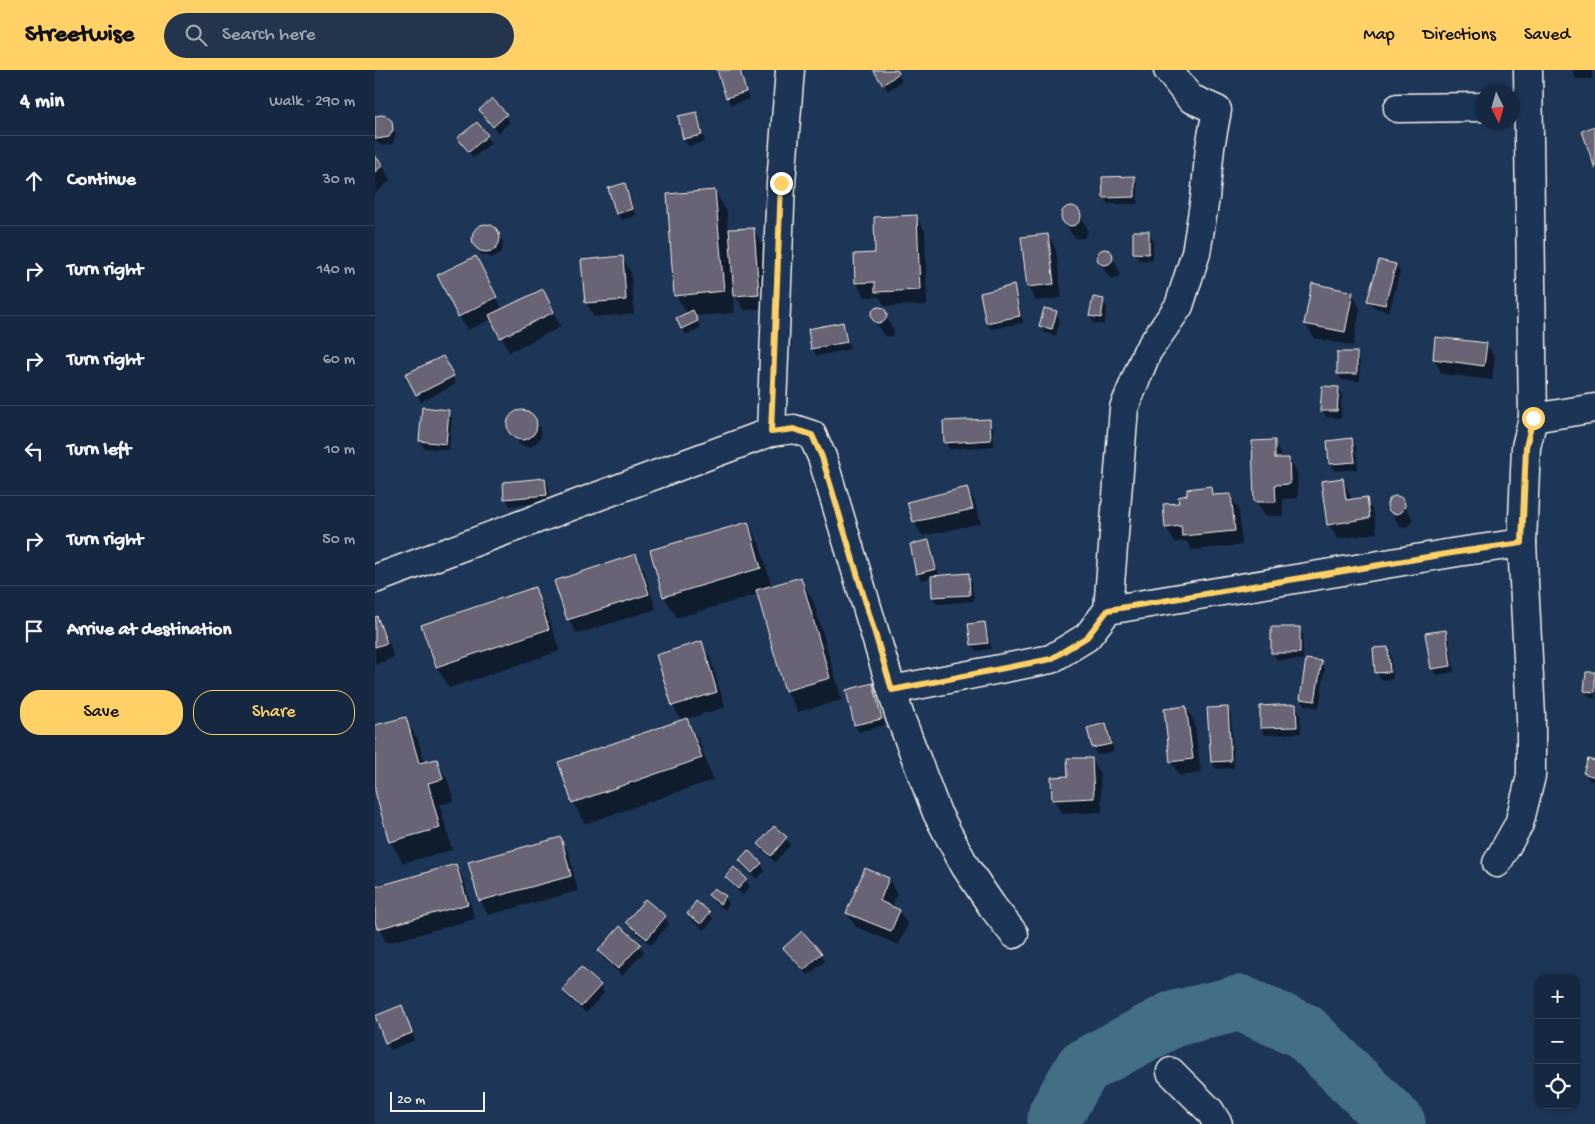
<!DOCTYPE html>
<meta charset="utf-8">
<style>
:root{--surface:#162841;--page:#23344c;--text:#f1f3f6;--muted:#9ea6b1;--line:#35445a;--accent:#ffd166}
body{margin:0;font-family:"Gochi Hand",sans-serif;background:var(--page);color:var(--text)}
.controls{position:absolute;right:15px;bottom:15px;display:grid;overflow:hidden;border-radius:10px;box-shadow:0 1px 4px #0004}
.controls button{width:45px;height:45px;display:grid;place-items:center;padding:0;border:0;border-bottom:1px solid var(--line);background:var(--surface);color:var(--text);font:25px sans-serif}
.compass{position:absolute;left:1100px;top:15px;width:45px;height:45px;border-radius:50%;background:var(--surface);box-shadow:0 1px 4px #0004;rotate:175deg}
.scale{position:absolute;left:15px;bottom:12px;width:95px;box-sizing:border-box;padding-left:5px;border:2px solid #f4f1e8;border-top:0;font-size:14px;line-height:18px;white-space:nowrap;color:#f4f1e8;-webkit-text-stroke:4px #1d3557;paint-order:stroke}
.stop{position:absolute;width:15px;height:15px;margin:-11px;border:4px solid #ffd166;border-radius:50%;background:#fff}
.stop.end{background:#ffd166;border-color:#fff;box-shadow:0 1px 5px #0008}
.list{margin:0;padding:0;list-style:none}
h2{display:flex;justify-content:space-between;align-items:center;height:65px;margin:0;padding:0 20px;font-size:21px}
h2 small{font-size:16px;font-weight:400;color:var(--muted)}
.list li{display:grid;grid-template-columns:32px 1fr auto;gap:15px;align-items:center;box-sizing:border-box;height:90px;padding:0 20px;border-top:1px solid var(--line)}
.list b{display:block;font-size:19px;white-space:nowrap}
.list em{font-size:16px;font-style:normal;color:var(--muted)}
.actions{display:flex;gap:10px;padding:15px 20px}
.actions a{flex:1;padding:11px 0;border:1px solid var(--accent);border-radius:20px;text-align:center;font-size:18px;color:var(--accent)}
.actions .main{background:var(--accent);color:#111}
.icon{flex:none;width:28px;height:28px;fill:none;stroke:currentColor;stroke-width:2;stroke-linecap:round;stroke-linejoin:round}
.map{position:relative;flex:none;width:1220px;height:1054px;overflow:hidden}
header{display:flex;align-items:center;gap:30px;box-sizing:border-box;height:70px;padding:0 25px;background:var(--accent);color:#111}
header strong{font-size:24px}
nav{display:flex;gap:28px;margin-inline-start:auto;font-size:18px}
.search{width:350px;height:45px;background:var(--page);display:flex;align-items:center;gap:12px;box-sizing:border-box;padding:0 18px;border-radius:28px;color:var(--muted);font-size:19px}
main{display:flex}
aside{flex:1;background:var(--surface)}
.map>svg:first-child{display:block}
.shadow{fill:#0007}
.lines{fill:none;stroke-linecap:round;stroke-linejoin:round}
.river{stroke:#426e86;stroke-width:56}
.building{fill:#686374;stroke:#f4f1e8}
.minor-casing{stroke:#f4f1e8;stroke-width:31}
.minor{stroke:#1d3557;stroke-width:28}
.route{stroke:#ffd166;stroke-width:6}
</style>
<header>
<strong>Streetwise</strong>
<div class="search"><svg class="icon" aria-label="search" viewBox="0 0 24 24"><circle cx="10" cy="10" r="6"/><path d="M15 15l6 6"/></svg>Search here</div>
<nav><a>Map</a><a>Directions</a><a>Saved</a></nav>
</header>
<main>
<aside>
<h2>4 min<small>Walk · 290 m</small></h2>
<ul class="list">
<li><svg class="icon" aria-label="ahead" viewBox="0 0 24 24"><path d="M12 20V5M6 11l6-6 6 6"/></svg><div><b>Continue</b></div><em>30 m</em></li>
<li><svg class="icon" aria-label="right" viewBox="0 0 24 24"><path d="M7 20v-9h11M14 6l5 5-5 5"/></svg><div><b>Turn right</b></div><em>140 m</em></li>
<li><svg class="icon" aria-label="right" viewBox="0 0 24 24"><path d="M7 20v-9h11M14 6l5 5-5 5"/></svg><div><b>Turn right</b></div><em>60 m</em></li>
<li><svg class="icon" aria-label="left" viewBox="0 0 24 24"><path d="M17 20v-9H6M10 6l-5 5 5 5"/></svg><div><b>Turn left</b></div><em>10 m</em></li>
<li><svg class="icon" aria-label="right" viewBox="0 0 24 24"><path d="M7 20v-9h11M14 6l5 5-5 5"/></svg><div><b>Turn right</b></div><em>50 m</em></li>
<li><svg class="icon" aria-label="arrive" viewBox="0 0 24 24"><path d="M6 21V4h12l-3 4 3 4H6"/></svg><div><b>Arrive at destination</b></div></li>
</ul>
<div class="actions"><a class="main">Save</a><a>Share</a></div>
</aside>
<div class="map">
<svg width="1220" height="1054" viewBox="0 0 1220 1054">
<rect width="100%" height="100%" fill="#1d3557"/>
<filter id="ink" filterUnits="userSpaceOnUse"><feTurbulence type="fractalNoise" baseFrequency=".02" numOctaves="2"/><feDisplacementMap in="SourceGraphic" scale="10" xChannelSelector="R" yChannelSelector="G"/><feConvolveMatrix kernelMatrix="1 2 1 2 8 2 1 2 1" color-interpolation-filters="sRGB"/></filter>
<g filter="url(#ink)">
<g class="shadow">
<polygon points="343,0 365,0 374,29 356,35 352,28"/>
<polygon points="499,0 521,0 527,11 513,21"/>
<polygon points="1197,0 1217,0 1217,9 1201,9"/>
<polygon points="117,30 135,52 123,63 105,40"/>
<polygon points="321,43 325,50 330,72 313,76 309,69 304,47"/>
<polygon points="0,48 13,49 21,64 18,74 7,76 1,72"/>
<polygon points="101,54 116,73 98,88 83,68"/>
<polygon points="0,88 7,95 15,110 0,124"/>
<polygon points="759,107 763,114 763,134 733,134 729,127"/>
<polygon points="250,115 254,122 260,146 246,150 242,143"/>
<polygon points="340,121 352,142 353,161 378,159 387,174 392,238 369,240 359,223 360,243 320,246 326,258 311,265 307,258 312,244 301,225"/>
<polygon points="695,137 703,141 711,156 713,161 709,168 702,169 698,166 689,151 688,145 690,140"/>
<polygon points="541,146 550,161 552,235 510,236 504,227 490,227 481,213 501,185"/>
<polygon points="107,156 114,156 122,161 128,172 127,181 125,184 117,188 106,184 99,169 101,161"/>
<polygon points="774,163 778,170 778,190 764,190 760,183"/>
<polygon points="673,165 681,180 687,228 661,231 653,217 647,168"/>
<polygon points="730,181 736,185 744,200 745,204 743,208 737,209 733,206 725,191 723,187 726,182"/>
<polygon points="247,188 256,202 259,244 219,247 211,233"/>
<polygon points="1005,191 1021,196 1025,202 1014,242 998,237 994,230"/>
<polygon points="109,202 128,240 175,235 186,257 134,282 117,249 92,260 84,246"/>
<polygon points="638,217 642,224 648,253 616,259 612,253"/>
<polygon points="977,223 985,238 978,276 939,268 931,254"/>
<polygon points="728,231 732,238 729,255 719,253 715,246"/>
<polygon points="503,239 507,240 519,261 518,265 515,267 509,266 497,245 499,241"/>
<polygon points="681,243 685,250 681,266 670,263 666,256"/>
<polygon points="467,253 471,260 475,279 442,286 438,279 434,260"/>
<polygon points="1062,268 1112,274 1120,288 1117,310 1067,304 1059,289"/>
<polygon points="981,283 985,290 985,311 967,310 963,303"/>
<polygon points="72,294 81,314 46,332 32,305"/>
<polygon points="963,318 967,325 966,348 951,347 947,340"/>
<polygon points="73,341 77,348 74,380 49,378 45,371"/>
<polygon points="145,341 154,342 165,357 166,366 164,370 157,376 152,377 144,374 134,359 134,349 137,345"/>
<polygon points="614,350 618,357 619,376 574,379 570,372"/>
<polygon points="977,369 981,376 983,399 960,401 955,394"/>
<polygon points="899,372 908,389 914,389 922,403 923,428 908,429 908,446 889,446 880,432"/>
<polygon points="170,409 174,416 175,432 135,436 131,429 129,413"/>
<polygon points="967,409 975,424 976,430 991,428 999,443 1002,463 962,469 954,454"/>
<polygon points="835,417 840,426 855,425 864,440 867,475 817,480 811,471 800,472 791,457 805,434"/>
<polygon points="592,419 600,433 606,453 548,466 539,452"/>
<polygon points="1021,427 1026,429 1037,448 1037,453 1030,458 1025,457 1013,435 1014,430"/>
<polygon points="373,453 385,475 397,517 425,509 438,530 467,630 423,642 411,620 383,524 302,548 289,526"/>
<polygon points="553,471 557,478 564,506 593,505 597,512 599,531 562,534 558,527 557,508 546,510 542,503"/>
<polygon points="260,486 269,500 281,539 202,564 193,549"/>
<polygon points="159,518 171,540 185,581 74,618 62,597 48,556"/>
<polygon points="0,548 1,548 10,562 19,587 0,595"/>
<polygon points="609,554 613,561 616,579 601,581 597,574"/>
<polygon points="898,558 924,558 928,565 928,590 902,590 898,583"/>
<polygon points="1070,561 1074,568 1079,602 1061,605 1057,598"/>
<polygon points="326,573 335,587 350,637 312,649 324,671 338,710 210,754 198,732 307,651 298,636 282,586"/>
<polygon points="1012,578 1016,585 1018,609 1006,610 1002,603"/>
<polygon points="946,592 950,599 944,638 930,635 926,628"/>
<polygon points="1220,604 1220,628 1215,628 1211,621"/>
<polygon points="498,614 502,621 510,655 484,662 480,655"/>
<polygon points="921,636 925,643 926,663 890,665 886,658 886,637"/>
<polygon points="811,637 819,651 826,703 805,706 796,692"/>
<polygon points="852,638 856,645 859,698 841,699 837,692"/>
<polygon points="30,648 43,670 49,693 61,690 73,711 79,731 65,735 77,780 28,793 15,771 0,716 0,656"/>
<polygon points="730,655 734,661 739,681 722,685 718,678 713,659"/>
<polygon points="717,689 725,704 727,742 687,744 679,729 694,707"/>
<polygon points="1220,692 1220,712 1214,710 1210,703"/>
<polygon points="411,768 415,775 400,792 388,781 384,775"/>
<polygon points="185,769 194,783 203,821 113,845 105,830"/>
<polygon points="365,790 386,794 390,801 382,809 369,797"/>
<polygon points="81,796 89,810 100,849 12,873 4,859 0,846 0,818"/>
<polygon points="359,799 371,810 375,817 368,825 355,814 351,807"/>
<polygon points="514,809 522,824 517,837 524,841 533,855 524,875 481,857 472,843"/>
<polygon points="335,825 350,827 354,834 350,840 339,832"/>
<polygon points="271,831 290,847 294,854 276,875 257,859 253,852"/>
<polygon points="334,842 338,849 330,860 317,851 313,844"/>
<polygon points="265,875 269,882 247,906 228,888 224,881"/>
<polygon points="410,878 446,884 450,891 433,906 414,885"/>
<polygon points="225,916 229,923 211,943 192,927 188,920"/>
<polygon points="27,937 40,970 15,980 1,947"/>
</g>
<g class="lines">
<polyline class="river" points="680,1054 681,1044 708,997 798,949 865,933 929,961 1023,1054"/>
</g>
<g class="building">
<polygon points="342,0 365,0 371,22 351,28"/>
<polygon points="498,0 522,0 524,3 508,15"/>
<polygon points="117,28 132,44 118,57 104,40"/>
<polygon points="322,42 327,65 308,69 303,46"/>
<polygon points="7,45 11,46 17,51 18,60 14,67 2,69 0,68 0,46"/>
<polygon points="102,52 113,65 94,82 82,68"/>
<polygon points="1220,56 1220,99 1207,61"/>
<polygon points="0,86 8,95 0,102"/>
<polygon points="760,106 760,127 728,128 727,107"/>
<polygon points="250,113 257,139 241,144 233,118"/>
<polygon points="340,120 349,221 299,226 292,124"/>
<circle cx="696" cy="146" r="10"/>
<polygon points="542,145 545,220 500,222 500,212 480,213 479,184 500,183 499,147"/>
<circle cx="111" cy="168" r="14"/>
<polygon points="379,158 384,224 359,226 354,159"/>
<polygon points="758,161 774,161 774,184 758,183"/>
<polygon points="673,164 679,214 652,217 646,167"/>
<circle cx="730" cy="187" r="8"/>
<polygon points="101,186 122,227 83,247 62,205"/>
<polygon points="248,186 251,230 210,233 206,190"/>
<polygon points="1004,190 1021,194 1010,235 992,231"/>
<polygon points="937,213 978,222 970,262 929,254"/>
<polygon points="639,215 645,246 611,253 605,223"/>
<polygon points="168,219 179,242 125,268 114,245"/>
<polygon points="718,227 729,229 726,248 714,246"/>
<circle cx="504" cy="245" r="8"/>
<polygon points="669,238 682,241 677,259 664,256"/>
<polygon points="318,240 323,251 306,259 301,248"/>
<polygon points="468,252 472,272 436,279 433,259"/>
<polygon points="1060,267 1112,273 1109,296 1058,289"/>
<rect x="962" y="282" width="20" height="22"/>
<polygon points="68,286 79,306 41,325 30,304"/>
<polygon points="947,316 964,317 962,341 945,341"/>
<polygon points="47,337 74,340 71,374 44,371"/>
<circle cx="147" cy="355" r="15"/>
<polygon points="615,349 616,370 569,373 568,351"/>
<polygon points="977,368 980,392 954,394 952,371"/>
<polygon points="900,370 900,388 914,388 915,414 900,415 901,432 879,432 877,371"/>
<polygon points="170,408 172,425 129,429 128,412"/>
<polygon points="968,408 971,430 992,427 995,448 952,455 946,411"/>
<polygon points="836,416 837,425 856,424 860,461 807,466 806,456 790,458 788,434 804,433 803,427 812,425 812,419"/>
<polygon points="592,417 598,439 538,452 532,432"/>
<circle cx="1021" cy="435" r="9"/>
<polygon points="373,452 386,498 288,527 275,480"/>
<polygon points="554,470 561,499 541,504 535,474"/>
<polygon points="261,484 274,524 192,550 179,511"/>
<polygon points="594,503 595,525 557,527 556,506"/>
<polygon points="426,507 455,608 410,621 381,520"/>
<polygon points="160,517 174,559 61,597 46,555"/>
<polygon points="2,546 12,573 0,577 0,547"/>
<polygon points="610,552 613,573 596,575 593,554"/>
<rect x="896" y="557" width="29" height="26"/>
<polygon points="1071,560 1076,596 1056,599 1050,563"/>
<polygon points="327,571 342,622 297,636 281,585"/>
<polygon points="1013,577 1015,602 1000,603 998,578"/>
<polygon points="931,589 947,591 940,631 925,629"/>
<polygon points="1211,602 1220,602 1220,622 1209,621"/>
<polygon points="498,613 507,649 479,655 471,620"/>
<polygon points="921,634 922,657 885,658 885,636"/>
<polygon points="811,636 818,689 795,692 789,639"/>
<polygon points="853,637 856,691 836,692 832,638"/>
<polygon points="31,647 44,693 62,689 68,709 53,713 65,758 14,772 0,721 0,655"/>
<polygon points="312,648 327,688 197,733 183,692"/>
<polygon points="731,653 736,674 717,678 712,658"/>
<polygon points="692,688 717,688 719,728 677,730 676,707 693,706"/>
<polygon points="1213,689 1220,691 1220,707 1208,703"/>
<polygon points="399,756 412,767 396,786 383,774"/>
<polygon points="186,767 196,806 104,831 93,792"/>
<polygon points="373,780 387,793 377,803 364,790"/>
<polygon points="81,794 93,834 2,859 0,851 0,817"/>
<polygon points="359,797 372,809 363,819 350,807"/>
<polygon points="490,798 514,808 505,831 525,840 516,861 471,843"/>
<polygon points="339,818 351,826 345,834 333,825"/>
<polygon points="270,829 291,846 272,869 251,852"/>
<polygon points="321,831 335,842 326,854 312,844"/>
<polygon points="245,856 266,874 243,899 223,881"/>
<polygon points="427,861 447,883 429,900 408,878"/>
<polygon points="206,897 226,915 206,937 187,920"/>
<polygon points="27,935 37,963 10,973 0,946"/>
</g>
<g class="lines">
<g class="minor-casing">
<g id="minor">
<polyline points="1023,38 1108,37"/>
<polyline points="1158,348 1220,338"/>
<polyline points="396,362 406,113 415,0"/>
<polyline points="0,509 396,362 419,359 437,365 447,387 524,644 562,743 590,796 617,836 639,864"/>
<polyline points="733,540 1083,482 1147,473 1151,377 1158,348 1153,0"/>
<polyline points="517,620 676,589 712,567 733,540 749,338 772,282 804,236 821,183 830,128 835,77 842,40 815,28 793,0"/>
<polyline points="1122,793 1144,754 1156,706 1156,646 1147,473"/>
<polyline points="796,1002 835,1041 843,1054"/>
</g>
</g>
<use href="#minor" class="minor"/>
</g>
</g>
<g class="lines" filter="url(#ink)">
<polyline class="route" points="406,113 396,362 419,359 437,365 447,387 517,620 676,589 712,567 733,540 1083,482 1147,473 1151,377 1158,348"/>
</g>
</svg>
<div class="controls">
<button>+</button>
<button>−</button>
<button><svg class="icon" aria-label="locate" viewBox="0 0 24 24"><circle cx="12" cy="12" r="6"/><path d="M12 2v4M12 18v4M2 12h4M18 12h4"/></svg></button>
</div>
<svg class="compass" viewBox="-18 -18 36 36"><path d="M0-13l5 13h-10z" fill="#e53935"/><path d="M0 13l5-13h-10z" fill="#9ea6b1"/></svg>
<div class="scale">20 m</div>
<div class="stop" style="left:1158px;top:348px"></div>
<div class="stop end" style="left:406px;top:113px"></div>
</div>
</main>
